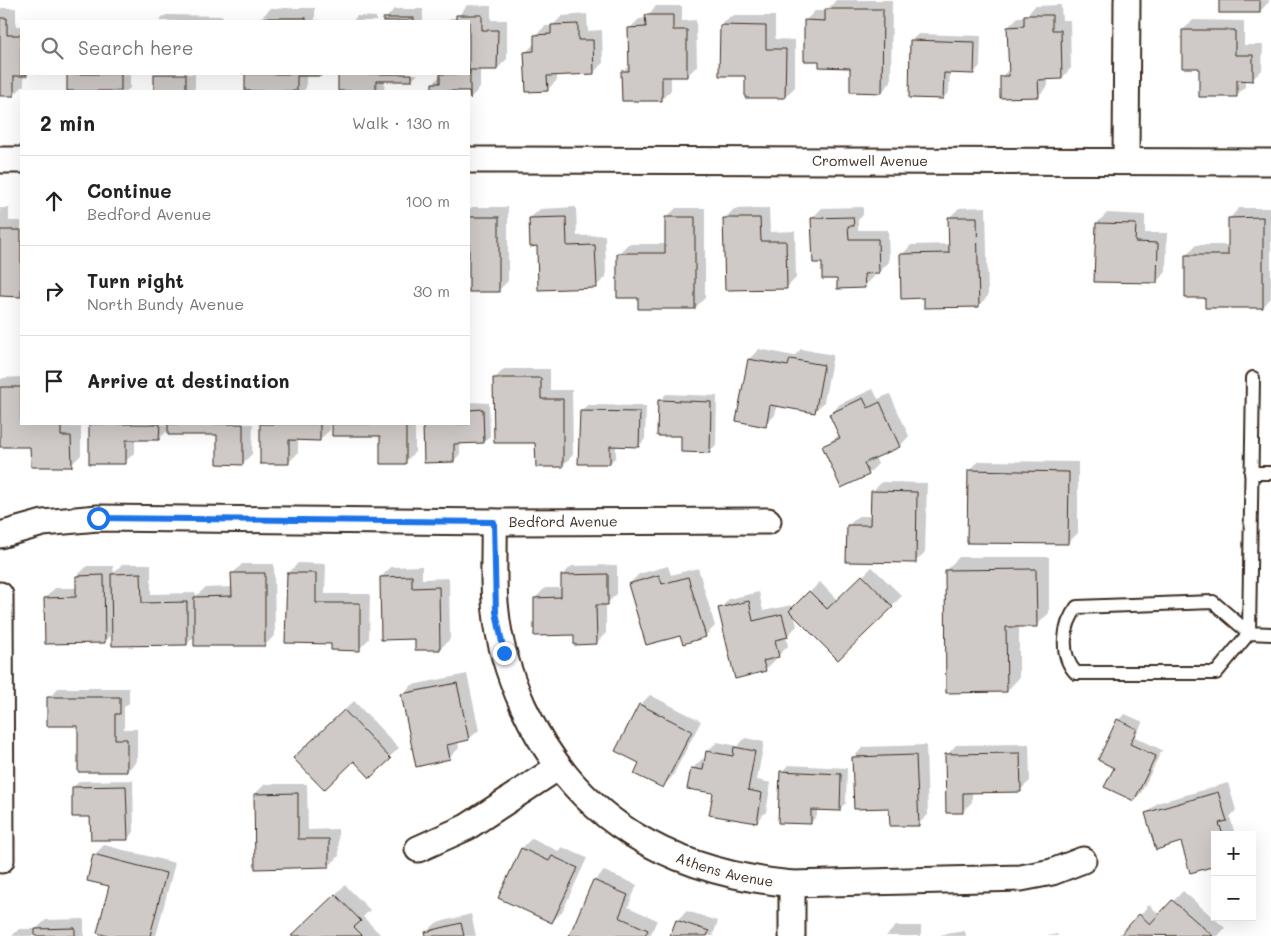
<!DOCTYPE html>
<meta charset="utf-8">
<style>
:root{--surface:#fff;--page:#f6f6f6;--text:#222;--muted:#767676;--line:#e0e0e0}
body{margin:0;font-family:Mali,sans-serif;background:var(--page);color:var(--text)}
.controls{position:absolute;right:15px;bottom:15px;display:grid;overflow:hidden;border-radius:0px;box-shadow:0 5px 20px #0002}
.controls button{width:45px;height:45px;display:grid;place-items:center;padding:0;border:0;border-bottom:1px solid var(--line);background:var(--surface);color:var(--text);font:25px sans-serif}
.stop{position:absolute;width:15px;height:15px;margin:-11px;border:4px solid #1a73e8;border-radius:50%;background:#fff}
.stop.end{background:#1a73e8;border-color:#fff;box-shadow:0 1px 5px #0008}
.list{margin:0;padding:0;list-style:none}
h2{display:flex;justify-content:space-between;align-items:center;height:65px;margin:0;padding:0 20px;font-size:21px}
h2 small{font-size:16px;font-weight:400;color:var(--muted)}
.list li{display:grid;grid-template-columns:32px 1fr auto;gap:15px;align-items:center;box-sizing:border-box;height:90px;padding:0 20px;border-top:1px solid var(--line)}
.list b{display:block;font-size:19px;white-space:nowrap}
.list p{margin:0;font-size:16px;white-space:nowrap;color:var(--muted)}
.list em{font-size:16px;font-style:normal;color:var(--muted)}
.icon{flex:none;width:28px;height:28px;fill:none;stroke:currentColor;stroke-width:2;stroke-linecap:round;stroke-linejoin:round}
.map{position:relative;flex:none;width:1271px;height:936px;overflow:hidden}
.search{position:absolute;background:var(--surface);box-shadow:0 5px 20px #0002;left:20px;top:20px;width:450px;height:55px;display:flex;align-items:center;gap:12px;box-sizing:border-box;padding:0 18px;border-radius:0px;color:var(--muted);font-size:19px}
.panel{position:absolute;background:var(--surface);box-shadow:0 5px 20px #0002;left:20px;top:90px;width:450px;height:335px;border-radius:0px}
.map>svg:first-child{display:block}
.shadow{fill:#0003}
.building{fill:#cfcac7;stroke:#3b2a1e}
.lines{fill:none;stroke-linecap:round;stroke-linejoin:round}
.lane-casing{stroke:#3b2a1e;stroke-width:16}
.street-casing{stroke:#3b2a1e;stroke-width:29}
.lane{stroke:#fff;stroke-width:12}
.street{stroke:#fff;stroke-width:25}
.route{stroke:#1a73e8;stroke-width:6}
.labels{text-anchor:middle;stroke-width:4.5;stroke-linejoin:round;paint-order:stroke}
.street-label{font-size:14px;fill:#3b2a1e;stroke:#fff}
</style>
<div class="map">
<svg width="1271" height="936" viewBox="0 0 1271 936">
<rect width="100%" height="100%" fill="#fff"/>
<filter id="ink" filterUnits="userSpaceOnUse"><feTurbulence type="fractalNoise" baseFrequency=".02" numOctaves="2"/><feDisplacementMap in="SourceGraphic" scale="10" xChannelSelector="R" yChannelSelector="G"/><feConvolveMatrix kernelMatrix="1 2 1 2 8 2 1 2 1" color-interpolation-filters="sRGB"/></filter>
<g filter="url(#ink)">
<g class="shadow">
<polygon points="836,0 892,0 891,82 882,92 851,67 805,21 815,11 826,11"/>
<polygon points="1220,0 1269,0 1269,2 1259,12"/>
<polygon points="467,5 491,6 491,20 507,20 507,59 497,69 480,69 480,88 470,98 469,91 434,91 434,83 441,74 469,74 469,21 447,21 451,18 457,18"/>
<polygon points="1061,5 1062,20 1070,20 1071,68 1062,78 1048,78 1048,86 1038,96 1001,77 1010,68 1008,27 1018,17 1025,17 1035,6"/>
<polygon points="656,6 682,6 682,21 696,20 697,66 687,76 671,76 671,90 661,100 623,72 630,64 630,28 639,19 647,18"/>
<polygon points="0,8 16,8 16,26 21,26 21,74 27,74 24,74 24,85 14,95 0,95"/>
<polygon points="271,8 315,8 315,20 330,21 261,21 261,18"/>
<polygon points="394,9 423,9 423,21 384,21"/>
<polygon points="587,14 588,31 602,30 603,63 593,73 557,74 557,80 548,89 526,52 535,43 535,36 545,26 552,26 562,16"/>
<polygon points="166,15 223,16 223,21 159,21"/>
<polygon points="357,16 376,17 376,21 353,21"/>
<polygon points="731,16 775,16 775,39 795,40 795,87 785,97 747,75 721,25"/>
<polygon points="1193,20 1244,21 1244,45 1263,45 1262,70 1252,80 1246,79 1246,86 1236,96 1201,67 1183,30"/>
<polygon points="918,34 981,36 980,66 974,73 950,72 949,92 943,98 912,40"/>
<polygon points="69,74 130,74 130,88 126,91 68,91"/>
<polygon points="155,74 195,74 195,88 192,91 155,91"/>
<polygon points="246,74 321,74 306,75 306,88 303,91 246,91"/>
<polygon points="339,74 418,74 412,80 385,80 384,91 339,91"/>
<polygon points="472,207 508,207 508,281 498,291 469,291 469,210"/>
<polygon points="576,207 577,236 605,235 606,277 596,286 538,245 530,218 540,209"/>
<polygon points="863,207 863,215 858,220 858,230 888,230 889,262 879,272 874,272 874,277 864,286 838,278 823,262 812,218 822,208"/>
<polygon points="986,207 988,296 978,306 925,297 902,255 911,245 950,244 949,218 959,208"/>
<polygon points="0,208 9,208 9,221 21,221 21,296 0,295"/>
<polygon points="676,208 705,208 705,298 695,308 639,297 618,254 628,244 666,244 666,218"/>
<polygon points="769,208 770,232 795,231 796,278 786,288 724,219 734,209"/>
<polygon points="1239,208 1271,208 1271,298 1263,307 1186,255 1196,245 1230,245 1230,218"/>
<polygon points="1107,213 1145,215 1145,233 1167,233 1166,272 1156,282 1097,223"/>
<polygon points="759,349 794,356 801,349 833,355 824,402 814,412 777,405 775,415 765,425 738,420 749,359"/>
<polygon points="504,369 550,369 550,390 572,390 573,455 563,465 537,442 494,379"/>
<polygon points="21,377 21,424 70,424 71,427 81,427 81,455 71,465 32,446 0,446 0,380 3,378"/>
<polygon points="873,389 878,399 890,394 909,436 900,446 875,457 878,464 868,474 823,447 840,434 831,414 840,404"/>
<polygon points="666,394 717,396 716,445 709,452 682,435 660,401"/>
<polygon points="469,402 489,403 490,436 483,442 460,442 460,454 454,461 425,461 424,424 469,424"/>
<polygon points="587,405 646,406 645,439 639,446 616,445 616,457 610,463 581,412"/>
<polygon points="90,424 253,424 252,454 242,464 219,434 170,428 159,439 135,439 135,452 125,462 90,462"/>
<polygon points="262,424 330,424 330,430 320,439 298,439 298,453 288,463 262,463"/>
<polygon points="333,424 415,424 415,452 405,462 381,434 333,434"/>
<polygon points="979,461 1078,462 1078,533 1068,543 969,471"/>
<polygon points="882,482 927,483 925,552 915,562 848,526 858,516 872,516 872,492"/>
<polygon points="959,557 1049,557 1049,613 1036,626 1019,626 1019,678 1007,691 946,570"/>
<polygon points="298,563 326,564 325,594 370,594 369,639 359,649 332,643 288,573"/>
<polygon points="122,564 151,564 151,594 196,593 196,596 205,588 233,587 232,574 242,564 274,564 275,635 265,645 195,636 187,644 113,633 105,642 45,598 55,588 77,588 77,576 87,566 113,566 114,573"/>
<polygon points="617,565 617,594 606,604 606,633 596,643 535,598 545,588 562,588 562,575 572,566"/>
<polygon points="422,566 422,579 449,578 450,639 440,649 416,638 381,577 391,567"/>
<polygon points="668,566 671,575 698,568 715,626 705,636 681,634 629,584 639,574"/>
<polygon points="872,567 902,596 838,658 794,614 797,626 786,637 788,646 778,656 774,657 775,660 765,670 720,609 729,599 759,592 763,611 792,605 793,609 820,582 838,601"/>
<polygon points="467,674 479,730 469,739 458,742 459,748 449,758 403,695 412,685"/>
<polygon points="58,688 129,688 129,703 124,707 124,729 137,729 137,761 127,771 49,698"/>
<polygon points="650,695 701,721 672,777 662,787 641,763 640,705"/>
<polygon points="354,701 399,748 370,776 354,759 305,748"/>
<polygon points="1125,714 1143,722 1135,737 1162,750 1141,793 1134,800 1115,767 1118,720"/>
<polygon points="745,738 764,742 757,780 771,783 766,812 756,822 714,792 692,769 702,759 706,760 707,752 717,742 738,746"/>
<polygon points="1029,744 1030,781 1020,790 972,791 972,802 962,812 947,755 956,745"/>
<polygon points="926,745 928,815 918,824 890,807 854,757 863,747"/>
<polygon points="788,765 847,768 846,803 839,809 817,809 817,816 810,823 782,772"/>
<polygon points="133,780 134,832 127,839 73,787 80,781"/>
<polygon points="1228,783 1236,810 1230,817 1235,835 1215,835 1182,841 1147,813 1157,803"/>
<polygon points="265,784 307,784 308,830 338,829 339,856 329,866 257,867 255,794"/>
<polygon points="532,838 558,851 562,847 587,858 562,912 552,922 499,897 522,848"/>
<polygon points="104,845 175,863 156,936 113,936 110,885 94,855"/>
<polygon points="604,871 637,885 628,907 657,920 650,936 570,936 594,881"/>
<polygon points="345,885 370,910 363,917 382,936 292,936"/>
<polygon points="1183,891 1225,928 1218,936 1122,935 1149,905 1160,915"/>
<polygon points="687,911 718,921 713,935 716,936 671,936 677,920"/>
<polygon points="471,914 476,936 427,936 426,933 436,923"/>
<polygon points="84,919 84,936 12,936 19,929 36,929 46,920"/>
<polygon points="896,926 921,926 921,936 886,936"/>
<polygon points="965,931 966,936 939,936 940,935"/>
<polygon points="1057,934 1058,936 1047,936"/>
</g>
<g class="building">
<rect x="1219" y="0" width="41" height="13"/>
<polygon points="825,9 883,9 882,93 850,92 850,68 819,67 819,61 804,61 804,20 825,21"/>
<polygon points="456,15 482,15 482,30 498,30 497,70 470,70 470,99 469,91 432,91 432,83 440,83 440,74 469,74 469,21 456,21"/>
<polygon points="645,15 673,15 673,30 687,30 687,77 662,77 662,101 622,101 621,71 629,71 628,28 646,27"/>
<polygon points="1024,15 1052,15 1052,30 1061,30 1062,79 1038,80 1039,97 1000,98 1000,76 1009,76 1007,27 1024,26"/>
<polygon points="0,18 7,18 7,35 21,35 21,74 27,74 27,76 14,76 14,96 0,96"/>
<rect x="260" y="18" width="46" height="3"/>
<rect x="383" y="18" width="31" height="3"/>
<polygon points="578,24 578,40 593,40 594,74 547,76 548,91 526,92 524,52 534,51 534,35 551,34 551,25"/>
<polygon points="720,25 766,26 766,49 786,49 785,98 745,98 745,76 719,76"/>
<polygon points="1182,30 1235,30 1235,55 1253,55 1253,81 1237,80 1237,97 1199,97 1199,68 1182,68"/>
<polygon points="910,40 975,42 974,74 944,73 943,99 909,98"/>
<rect x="67" y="74" width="54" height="17"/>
<rect x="154" y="74" width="32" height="17"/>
<polygon points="245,74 321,74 321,76 297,76 297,91 245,91"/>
<polygon points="338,74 412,74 412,81 376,81 376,91 338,91"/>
<rect x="469" y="217" width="30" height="75"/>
<polygon points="566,217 567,246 595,245 597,288 538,290 537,246 530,247 529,218"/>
<polygon points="665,217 695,217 695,309 638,309 638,298 617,298 617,253 665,253"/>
<polygon points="853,217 854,226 848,226 849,239 878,239 879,273 864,274 865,288 837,289 837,279 822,279 822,263 813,263 811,218"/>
<polygon points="948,217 977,217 979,307 924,308 924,298 901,299 900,254 949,253"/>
<polygon points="1263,217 1263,308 1205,308 1205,298 1185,298 1185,255 1228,255 1228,218"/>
<polygon points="723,218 760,218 761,241 786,241 787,289 725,290"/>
<polygon points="1096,223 1136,224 1135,242 1158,243 1157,283 1094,282"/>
<polygon points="0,230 21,230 21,297 0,296"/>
<polygon points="748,359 788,366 790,359 824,365 815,413 770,405 766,427 736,421"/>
<polygon points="493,378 541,378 541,399 563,399 563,467 536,467 535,443 494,443"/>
<polygon points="0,387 21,387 21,424 61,424 61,436 71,436 72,467 31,467 30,447 0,447"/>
<polygon points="863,398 868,408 880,402 900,447 864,463 869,475 841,488 822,446 840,438 829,414"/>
<polygon points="658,400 711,402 710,453 681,452 681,436 657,436"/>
<polygon points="483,409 484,443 454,444 454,462 424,463 423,424 469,424 469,410"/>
<polygon points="580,411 640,412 639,447 610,446 610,464 578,464"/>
<polygon points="89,424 160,424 159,440 126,440 126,464 89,464"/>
<polygon points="168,424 243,424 243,465 217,464 217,435 168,435"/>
<polygon points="260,424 320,424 320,441 289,440 289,464 260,464"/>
<polygon points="332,424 406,424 406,464 380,464 380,436 332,436"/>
<polygon points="968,470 1069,472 1068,544 967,543"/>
<polygon points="871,491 917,492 916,563 846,562 847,525 870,525"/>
<polygon points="1036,569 1037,627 1006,627 1007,692 946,693 945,570"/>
<polygon points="141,573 142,603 187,602 187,645 112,646 111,574"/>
<polygon points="231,573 265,573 265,646 194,646 194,597 232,596"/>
<polygon points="287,573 316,573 316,603 360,603 360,651 331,650 331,644 285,643"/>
<polygon points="608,574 608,605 596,605 597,644 574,645 574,635 534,636 534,598 561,597 561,575"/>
<polygon points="104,575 105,643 45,644 44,598 76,597 76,576"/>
<polygon points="659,575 662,584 688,577 706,637 683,644 680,636 646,645 628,584"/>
<polygon points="862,575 893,607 838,660 789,611 809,591 827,609"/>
<polygon points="412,576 412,588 439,587 440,650 415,650 415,639 381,640 380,577"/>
<polygon points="749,601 753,621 782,614 788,637 775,640 779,657 763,661 766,671 735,679 718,608"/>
<polygon points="457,683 469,740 447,745 450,759 416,767 401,694"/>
<polygon points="47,697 120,697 120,714 115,714 115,739 127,739 127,772 78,772 78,726 47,726"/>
<polygon points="639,704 692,731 663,788 634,774 639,763 615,751"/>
<polygon points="344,710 391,759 370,778 354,761 324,790 293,758"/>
<polygon points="1117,719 1137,729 1130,744 1156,756 1134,801 1104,787 1114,768 1098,760"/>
<polygon points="734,747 755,751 748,790 762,793 757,823 709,815 713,793 687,789 691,768 703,770 706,751 733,756"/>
<polygon points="1020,753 1021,792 963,793 963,813 946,813 945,754"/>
<polygon points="916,755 919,826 890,826 889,808 854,809 852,757"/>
<polygon points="780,771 841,774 840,811 811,810 811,824 778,823"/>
<polygon points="126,786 128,840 91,840 90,817 72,817 72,787"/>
<polygon points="1218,792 1227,821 1219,823 1223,835 1215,835 1215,866 1190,873 1181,842 1156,850 1145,813"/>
<polygon points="298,793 298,839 329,839 329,867 255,869 254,794"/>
<polygon points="521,848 549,861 552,856 578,868 552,923 498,898"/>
<polygon points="93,854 166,873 150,936 108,936 97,933 109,886 87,881"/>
<polygon points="593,880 628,895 619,917 648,930 645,936 569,936"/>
<polygon points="335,894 361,921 354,927 363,936 291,936"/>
<polygon points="1172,900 1213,936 1120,935 1139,914 1150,924"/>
<polygon points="676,920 709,931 707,936 670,936"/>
<polygon points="461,923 464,936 426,936 425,932"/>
<polygon points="75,928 75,936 35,936 35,929"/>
</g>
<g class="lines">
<g class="lane-casing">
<g id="lane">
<path d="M1253,378l-4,255 -33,40h-140c-17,-18 -13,-48 1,-66l136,-5 36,31 22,1"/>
<polyline points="1251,473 1271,473"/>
</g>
</g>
<g class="street-casing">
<g id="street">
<polyline points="0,160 21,160"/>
<path id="s1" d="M469,160l802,2"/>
<polyline points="1126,160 1127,0"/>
<path id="s2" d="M494,522c1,29 -2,61 2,90 3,33 14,65 27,94 53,115 147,166 269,178l229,-6 31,-6 31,-12"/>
<path id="s3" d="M0,535l43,-12 55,-5 396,4 274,-1"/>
<polyline points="0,595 1,860"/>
<polyline points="418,849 467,827 557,768"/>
<polyline points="792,936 792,884"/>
</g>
</g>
<use href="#lane" class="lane"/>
<use href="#street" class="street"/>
</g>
</g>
<g class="lines" filter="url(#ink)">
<polyline class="route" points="98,518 494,522 496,612 504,653"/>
</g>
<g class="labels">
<g class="street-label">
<text dy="5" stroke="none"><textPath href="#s1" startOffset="401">Cromwell Avenue</textPath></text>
<text dy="5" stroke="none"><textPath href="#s3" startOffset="565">Bedford Avenue</textPath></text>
<text dy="5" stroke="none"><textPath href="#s2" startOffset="459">Athens Avenue</textPath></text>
</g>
</g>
</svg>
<div class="controls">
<button>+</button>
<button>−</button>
</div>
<div class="stop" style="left:98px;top:518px"></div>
<div class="stop end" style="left:504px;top:653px"></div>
<div class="search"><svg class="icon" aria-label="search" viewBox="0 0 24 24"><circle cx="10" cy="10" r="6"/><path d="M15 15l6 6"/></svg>Search here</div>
<section class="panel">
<h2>2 min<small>Walk · 130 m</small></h2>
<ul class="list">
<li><svg class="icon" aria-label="ahead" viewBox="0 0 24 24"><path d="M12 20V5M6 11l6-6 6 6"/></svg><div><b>Continue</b><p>Bedford Avenue</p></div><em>100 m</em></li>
<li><svg class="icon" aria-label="right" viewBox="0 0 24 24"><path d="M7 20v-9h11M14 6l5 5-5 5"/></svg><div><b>Turn right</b><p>North Bundy Avenue</p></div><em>30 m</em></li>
<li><svg class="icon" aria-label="arrive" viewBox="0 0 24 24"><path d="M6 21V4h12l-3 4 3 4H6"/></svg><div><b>Arrive at destination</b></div></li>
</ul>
</section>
</div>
